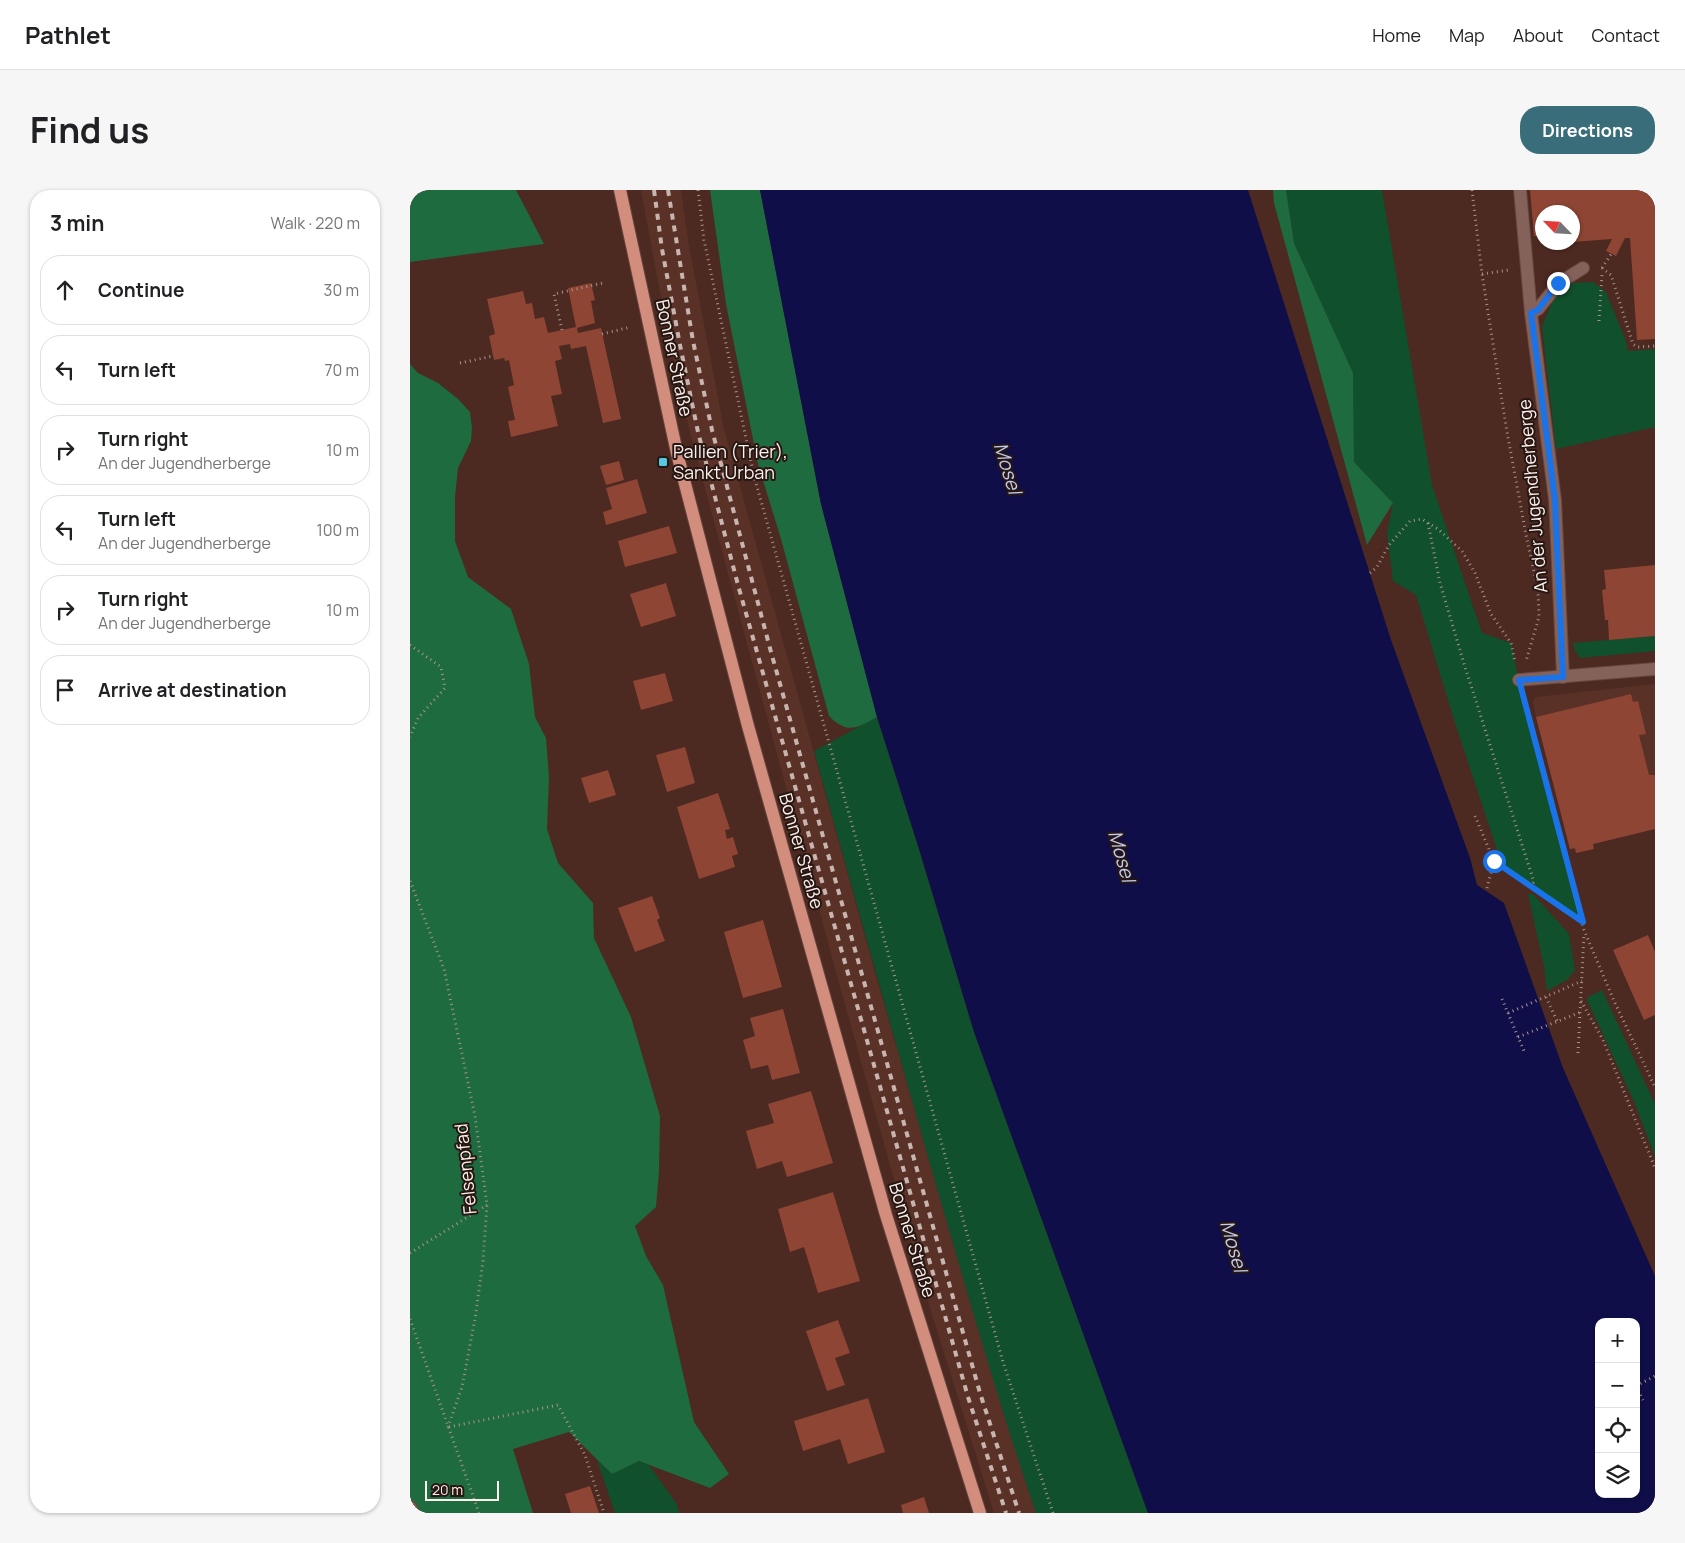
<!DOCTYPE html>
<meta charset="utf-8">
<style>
:root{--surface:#fff;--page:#f6f6f6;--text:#202124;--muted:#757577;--line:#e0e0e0;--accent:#386d79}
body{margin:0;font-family:Manrope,sans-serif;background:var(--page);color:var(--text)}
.controls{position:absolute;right:15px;bottom:15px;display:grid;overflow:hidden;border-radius:10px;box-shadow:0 1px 4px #0004}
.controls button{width:45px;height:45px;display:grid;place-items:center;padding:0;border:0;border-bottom:1px solid var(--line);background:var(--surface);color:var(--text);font:25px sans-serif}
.compass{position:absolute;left:1125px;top:15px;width:45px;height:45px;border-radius:50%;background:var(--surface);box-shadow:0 1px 4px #0004;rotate:295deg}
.scale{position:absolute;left:15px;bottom:12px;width:74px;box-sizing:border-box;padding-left:5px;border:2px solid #fef0ec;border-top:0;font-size:14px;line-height:18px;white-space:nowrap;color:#fef0ec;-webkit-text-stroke:4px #271713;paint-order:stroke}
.stop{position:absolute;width:15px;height:15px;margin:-11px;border:4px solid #1a73e8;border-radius:50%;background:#fff}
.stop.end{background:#1a73e8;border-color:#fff;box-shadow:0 1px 5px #0008}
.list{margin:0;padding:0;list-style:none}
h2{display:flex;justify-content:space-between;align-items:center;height:65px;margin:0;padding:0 20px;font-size:21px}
h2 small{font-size:16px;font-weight:400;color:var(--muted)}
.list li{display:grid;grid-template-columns:32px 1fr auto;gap:15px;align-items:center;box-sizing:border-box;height:70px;margin:0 10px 10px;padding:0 10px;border:1px solid var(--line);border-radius:20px}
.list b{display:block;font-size:19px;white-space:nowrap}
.list p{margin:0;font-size:16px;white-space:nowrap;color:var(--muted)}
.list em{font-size:16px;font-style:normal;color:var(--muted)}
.icon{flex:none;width:28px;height:28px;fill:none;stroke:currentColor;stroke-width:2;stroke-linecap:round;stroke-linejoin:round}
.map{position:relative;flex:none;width:1245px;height:1323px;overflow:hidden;border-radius:20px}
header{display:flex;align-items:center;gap:30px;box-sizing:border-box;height:70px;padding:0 25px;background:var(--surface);border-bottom:1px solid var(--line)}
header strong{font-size:24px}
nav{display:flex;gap:28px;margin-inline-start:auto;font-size:18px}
.intro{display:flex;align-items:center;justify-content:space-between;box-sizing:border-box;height:120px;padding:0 30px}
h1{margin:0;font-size:35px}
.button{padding:12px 22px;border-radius:20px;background:var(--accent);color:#fff;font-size:18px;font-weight:700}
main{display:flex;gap:30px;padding:0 30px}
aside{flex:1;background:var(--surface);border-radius:20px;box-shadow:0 1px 4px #0004}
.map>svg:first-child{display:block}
.built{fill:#5a3127}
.green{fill:#10502c}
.forest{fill:#1d6b3f}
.water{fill:#0f0e48;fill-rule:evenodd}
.building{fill:#8e4534}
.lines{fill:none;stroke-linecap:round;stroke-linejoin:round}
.lane-casing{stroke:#65453d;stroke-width:14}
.street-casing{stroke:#65453d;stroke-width:14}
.primary-casing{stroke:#65453d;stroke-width:14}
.path{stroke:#aa928d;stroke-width:3;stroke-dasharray:1 4;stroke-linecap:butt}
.lane{stroke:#84625a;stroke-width:12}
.street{stroke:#84625a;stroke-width:12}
.primary{stroke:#d38d7d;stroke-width:12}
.rail{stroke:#c9b5b0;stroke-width:4;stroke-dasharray:6 6;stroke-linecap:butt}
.route{stroke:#1a73e8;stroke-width:6}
.poi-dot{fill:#56c9e1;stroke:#271713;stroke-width:2}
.labels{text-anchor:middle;stroke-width:4;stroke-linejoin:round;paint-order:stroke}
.street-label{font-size:18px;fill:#fef0ec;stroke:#271713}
.poi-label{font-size:18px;fill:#fef0ec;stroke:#271713;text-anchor:start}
.water-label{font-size:19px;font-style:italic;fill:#c1cbf0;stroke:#271713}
</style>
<header>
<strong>Pathlet</strong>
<nav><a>Home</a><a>Map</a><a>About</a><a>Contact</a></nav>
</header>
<div class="intro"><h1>Find us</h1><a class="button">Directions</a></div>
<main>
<aside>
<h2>3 min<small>Walk · 220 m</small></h2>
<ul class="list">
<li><svg class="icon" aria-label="ahead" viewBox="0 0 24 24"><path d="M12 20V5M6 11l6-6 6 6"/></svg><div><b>Continue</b></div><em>30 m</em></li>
<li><svg class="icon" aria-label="left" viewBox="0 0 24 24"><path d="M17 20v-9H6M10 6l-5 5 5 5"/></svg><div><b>Turn left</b></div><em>70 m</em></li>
<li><svg class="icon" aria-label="right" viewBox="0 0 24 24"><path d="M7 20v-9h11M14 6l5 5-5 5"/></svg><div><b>Turn right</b><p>An der Jugendherberge</p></div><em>10 m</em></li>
<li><svg class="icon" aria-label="left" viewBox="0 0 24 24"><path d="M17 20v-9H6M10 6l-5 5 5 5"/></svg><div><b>Turn left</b><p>An der Jugendherberge</p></div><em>100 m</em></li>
<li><svg class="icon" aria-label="right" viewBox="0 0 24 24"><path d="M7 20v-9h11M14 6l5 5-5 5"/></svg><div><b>Turn right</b><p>An der Jugendherberge</p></div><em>10 m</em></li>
<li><svg class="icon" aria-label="arrive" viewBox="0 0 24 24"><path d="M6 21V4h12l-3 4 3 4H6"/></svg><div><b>Arrive at destination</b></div></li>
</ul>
</aside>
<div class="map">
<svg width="1245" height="1323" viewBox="0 0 1245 1323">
<rect width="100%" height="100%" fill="#4c2921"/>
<g class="built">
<polygon points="231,0 271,0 279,56 314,239 466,786 559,1108 626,1323 584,1323 521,1121 429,793 280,243 257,140"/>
<polygon points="1245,494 1245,639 1183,654 1184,659 1166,663 1165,659 1160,659 1126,527 1123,512 1126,507"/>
</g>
<g class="green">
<polygon points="876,0 972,0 1022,295 1072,443 1101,453 1109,490 1173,733 1093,678 1044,530 1006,405 983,391 977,343 983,313 944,272 943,183 884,53"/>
<polygon points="1183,92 1196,102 1216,151 1218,161 1245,159 1245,237 1146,259 1132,136 1144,108 1162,93"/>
<polygon points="1245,446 1245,461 1170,468 1165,461 1163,453"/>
<path d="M467,527l42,132 55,183 174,481h-112c-37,-108 -68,-218 -100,-328 -41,-144 -82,-289 -122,-434z"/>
<polygon points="1118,704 1123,704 1159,744 1165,780 1158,789 1137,801 1134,777"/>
<polygon points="1192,800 1245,914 1245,967 1225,914 1177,810 1178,807"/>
<polygon points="187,1270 202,1284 228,1271 239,1275 266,1313 269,1323 205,1323"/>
</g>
<g class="forest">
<polygon points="0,0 106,0 134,54 0,72"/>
<path d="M300,0h50l61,314 56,213c-21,12 -30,17 -48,-1l-48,-177 -23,-75 -32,-160z"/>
<polygon points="863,0 876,0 884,53 943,183 944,272 983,313 957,355 864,13"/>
<polygon points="0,174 8,183 28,193 48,209 60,222 62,238 61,251 48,278 45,307 45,351 58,387 101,419 119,474 125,527 136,548 139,587 137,639 148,673 183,713 184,748 221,827 250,926 249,982 246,1017 225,1036 236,1066 253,1095 284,1232 319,1284 300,1298 229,1271 202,1284 159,1242 103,1259 123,1323 0,1323"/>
</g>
<path class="water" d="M350,0h488l143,450 79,218 7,27 27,18 59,165 92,208v237h-507l-174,-481 -55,-183 -42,-132 -56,-213zM1189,1132h37v172h-37z"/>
<g class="building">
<polygon points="1120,0 1243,0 1245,12 1245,149 1227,150 1220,48 1215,48 1206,66 1196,61 1202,49 1162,52 1162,22 1132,22 1132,46 1124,46"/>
<polygon points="181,93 185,110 181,111 185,133 167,138 168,143 191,138 211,229 193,233 176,156 161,159 160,154 149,156 152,169 145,171 152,204 141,206 148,236 101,247 98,231 105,230 98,197 104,195 99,170 95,171 94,168 84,170 79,146 85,144 77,109 113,101 116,114 122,113 125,129 134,127 138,143 166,137 158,98"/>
<polygon points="209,271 214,290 196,295 190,276"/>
<polygon points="227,289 237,323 196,335 193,322 202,319 196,298"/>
<polygon points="259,336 267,363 215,377 208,351"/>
<polygon points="1245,375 1245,446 1199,450 1198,430 1195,430 1192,400 1196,399 1194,380"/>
<polygon points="256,393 266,426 231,437 220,404"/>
<polygon points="255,483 263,511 231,520 223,491"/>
<polygon points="1221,504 1223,512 1228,511 1236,544 1229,545 1239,585 1245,585 1245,639 1183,654 1184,659 1166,663 1165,658 1160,659 1126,527"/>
<polygon points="275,557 285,593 257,602 246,565"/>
<polygon points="198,580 206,605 179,613 171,588"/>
<polygon points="308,603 320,639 315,640 317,649 323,647 328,664 322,666 325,677 289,689 267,617"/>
<polygon points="242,706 250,728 247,730 255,751 225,762 208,718"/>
<polygon points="353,730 372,797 333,808 314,742"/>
<polygon points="1238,745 1245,762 1245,825 1234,830 1203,760"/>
<polygon points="373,819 390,883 362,890 358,875 341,879 333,850 345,846 340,828"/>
<polygon points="401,901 423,973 377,987 372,971 347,979 336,941 364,933 358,914"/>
<polygon points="423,1002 450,1091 408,1103 394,1057 380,1062 368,1019"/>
<polygon points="428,1130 440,1163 425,1168 435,1195 417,1201 396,1141"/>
<polygon points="458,1208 475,1262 438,1274 430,1249 393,1261 384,1231"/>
<polygon points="180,1296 189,1323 161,1323 155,1304"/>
<polygon points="514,1307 519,1323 493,1323 491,1315"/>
</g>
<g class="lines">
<g class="lane-casing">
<g id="lane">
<polyline points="1110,0 1121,123 1145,310 1147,352"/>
<polyline points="1121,123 1128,119 1149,93 1173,78"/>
<polyline points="0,1317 3,1323"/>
</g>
</g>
<g class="street-casing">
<g id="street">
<polyline points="1147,352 1153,487"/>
<polyline points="1109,490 1245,479"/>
</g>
</g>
<g class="primary-casing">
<polyline id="primary" points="210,0 267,263 338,536 476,1025 570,1323"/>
</g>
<g class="path">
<polyline points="288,0 294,50 344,286 593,1172 643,1323"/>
<polyline points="1062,0 1072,84 1097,242 1116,345 1128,400 1129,427 1116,471"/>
<polyline points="1192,78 1201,85 1223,154 1227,157 1245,156"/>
<polyline points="1192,78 1201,64"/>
<polyline points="1072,84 1099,80"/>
<polyline points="1189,131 1192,84"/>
<polyline points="152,140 144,104 193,93"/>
<polyline points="192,144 221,137"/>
<polyline points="50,173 83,166"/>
<polyline points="1018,333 1030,393 1055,477 1124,692 1120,696"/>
<polyline points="960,383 967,377 979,355 1000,331 1012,329 1018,333 1028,339 1052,361 1065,383 1081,424 1101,453 1105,472"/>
<polyline points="0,455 31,477 35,498 8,528 0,547"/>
<polyline points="1113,507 1174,740 1204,811 1245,897"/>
<polyline points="1065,626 1084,671 1172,732"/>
<polyline points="0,691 34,779 65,926 77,1015 73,1071 65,1129 52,1197 38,1237"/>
<polyline points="1077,698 1084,671"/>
<polyline points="1136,807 1147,831"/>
<polyline points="1092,809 1114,861"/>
<polyline points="1171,811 1193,850 1245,978"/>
<polyline points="1098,823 1172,791"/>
<polyline points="1108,847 1171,822"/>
<polyline points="1168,863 1174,744"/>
<polyline points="0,1063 77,1015"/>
<polyline points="0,1129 69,1323"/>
<polyline points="1226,1196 1245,1186"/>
<polyline points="1226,1196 1233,1210"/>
<polyline points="39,1237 148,1215 175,1265 194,1323"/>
</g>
<use href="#lane" class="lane"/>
<use href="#street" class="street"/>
<use href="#primary" class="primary"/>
<g class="rail">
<polyline points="244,0 252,59 270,155 288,242 328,395 558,1207 596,1323"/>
<polyline points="258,0 283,151 302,240 361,462 570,1203 609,1323"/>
</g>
</g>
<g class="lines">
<polyline class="route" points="1084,671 1173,732 1109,490 1153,487 1145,310 1121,123 1128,120 1148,93"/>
</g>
<rect class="poi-dot" x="248" y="267" width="10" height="10" rx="2.5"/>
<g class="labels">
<g class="street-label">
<text transform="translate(264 168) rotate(78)" y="6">Bonner Straße</text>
<text transform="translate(1123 306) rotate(-95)" y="6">An der Jugendherberge</text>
<text transform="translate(391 661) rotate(74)" y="6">Bonner Straße</text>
<text transform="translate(56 979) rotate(-96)" y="6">Felsenpfad</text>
<text transform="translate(502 1050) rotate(73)" y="6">Bonner Straße</text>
</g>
<g class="poi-label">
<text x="263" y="268">Pallien (Trier),<tspan x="263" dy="21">Sankt Urban</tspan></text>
</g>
<g class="water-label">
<text transform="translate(598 278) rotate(73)" y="7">Mosel</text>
<text transform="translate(712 666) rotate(74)" y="7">Mosel</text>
<text transform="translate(824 1056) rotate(74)" y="7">Mosel</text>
</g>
</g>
</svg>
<div class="controls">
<button>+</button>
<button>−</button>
<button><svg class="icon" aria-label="locate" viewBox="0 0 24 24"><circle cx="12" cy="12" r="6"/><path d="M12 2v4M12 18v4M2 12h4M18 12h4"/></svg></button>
<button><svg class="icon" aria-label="layers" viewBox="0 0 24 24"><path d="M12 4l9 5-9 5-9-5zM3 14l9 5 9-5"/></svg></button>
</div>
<svg class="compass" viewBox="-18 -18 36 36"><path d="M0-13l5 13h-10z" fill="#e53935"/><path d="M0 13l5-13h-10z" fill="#757577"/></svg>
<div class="scale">20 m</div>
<div class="stop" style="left:1084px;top:671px"></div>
<div class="stop end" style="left:1148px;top:93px"></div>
</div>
</main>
